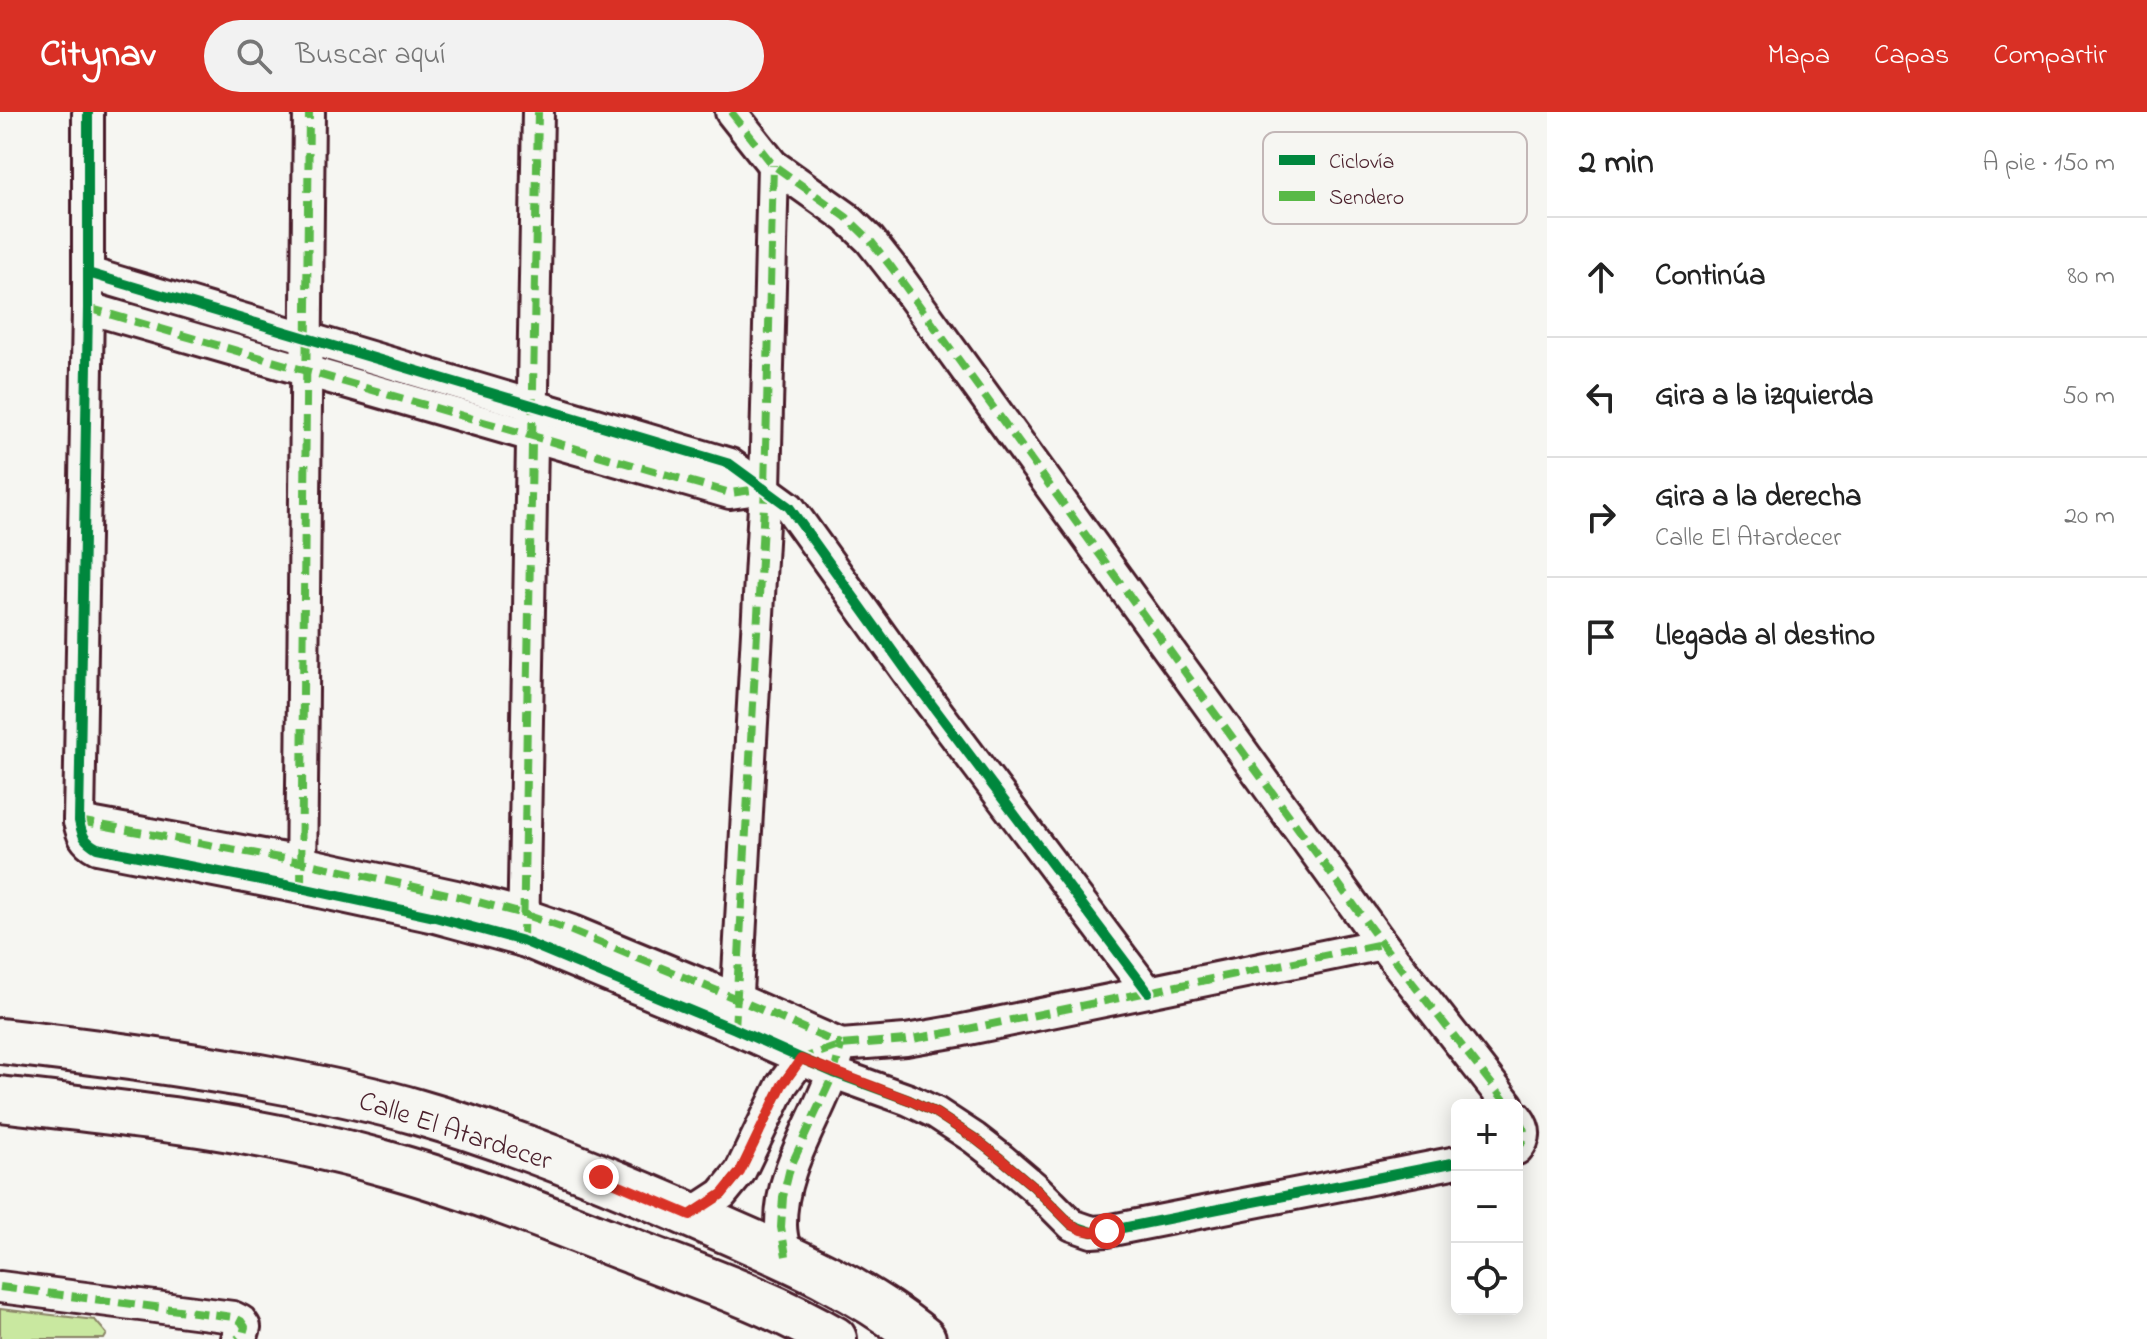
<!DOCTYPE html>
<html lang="es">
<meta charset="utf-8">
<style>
:root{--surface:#fff;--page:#f2f2f2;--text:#222;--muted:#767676;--line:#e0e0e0;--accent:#d93025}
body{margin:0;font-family:"Indie Flower",sans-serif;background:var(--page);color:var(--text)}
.controls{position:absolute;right:24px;bottom:24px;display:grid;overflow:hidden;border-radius:12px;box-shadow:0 4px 20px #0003}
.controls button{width:72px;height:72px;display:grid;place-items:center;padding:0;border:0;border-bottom:2px solid var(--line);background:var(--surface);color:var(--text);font:40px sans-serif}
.stop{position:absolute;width:24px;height:24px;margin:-18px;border:6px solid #d93025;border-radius:50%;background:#fff}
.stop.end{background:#d93025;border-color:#fff;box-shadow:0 2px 8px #0008}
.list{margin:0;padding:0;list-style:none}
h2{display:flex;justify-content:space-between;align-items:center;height:104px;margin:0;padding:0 32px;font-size:34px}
h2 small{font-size:26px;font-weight:400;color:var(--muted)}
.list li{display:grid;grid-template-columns:52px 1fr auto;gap:24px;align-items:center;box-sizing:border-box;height:120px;padding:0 32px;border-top:2px solid var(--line)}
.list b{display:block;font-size:30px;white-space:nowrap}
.list p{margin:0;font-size:26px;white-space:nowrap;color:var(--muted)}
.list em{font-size:26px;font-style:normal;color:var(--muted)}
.icon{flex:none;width:44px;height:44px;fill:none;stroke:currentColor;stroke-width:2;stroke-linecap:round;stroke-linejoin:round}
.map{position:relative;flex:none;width:1547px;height:1227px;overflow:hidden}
header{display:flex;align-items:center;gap:48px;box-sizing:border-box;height:112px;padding:0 40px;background:var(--accent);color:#fff}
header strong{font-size:38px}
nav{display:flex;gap:44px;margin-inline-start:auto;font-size:28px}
.search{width:560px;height:72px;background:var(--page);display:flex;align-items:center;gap:20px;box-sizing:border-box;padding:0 28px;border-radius:44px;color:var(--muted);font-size:30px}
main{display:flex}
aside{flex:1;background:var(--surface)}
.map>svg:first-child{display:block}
.green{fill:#c9e8a0;stroke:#8a8466;stroke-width:2}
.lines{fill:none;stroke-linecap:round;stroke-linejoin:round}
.street-casing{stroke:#4a1f2b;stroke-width:36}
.secondary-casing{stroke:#4a1f2b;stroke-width:50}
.street{stroke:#f6f6f2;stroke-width:30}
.secondary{stroke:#f6f6f2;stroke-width:44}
.quiet{stroke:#58b947;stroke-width:8;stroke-dasharray:16 8;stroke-linecap:butt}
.cycleway-casing{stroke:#f6f6f2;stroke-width:15}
.cycleway{stroke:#00873e;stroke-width:10}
.route{stroke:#d93025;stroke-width:10}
.labels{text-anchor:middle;stroke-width:6;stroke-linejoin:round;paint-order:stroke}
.street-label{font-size:28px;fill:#4a1f2b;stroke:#f6f6f2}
.key{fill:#f6f6f2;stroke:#c2b6b6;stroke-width:2}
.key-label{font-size:22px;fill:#4a1f2b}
</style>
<header>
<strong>Citynav</strong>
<div class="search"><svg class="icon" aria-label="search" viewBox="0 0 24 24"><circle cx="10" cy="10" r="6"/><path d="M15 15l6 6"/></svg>Buscar aquí</div>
<nav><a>Mapa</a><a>Capas</a><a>Compartir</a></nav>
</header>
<main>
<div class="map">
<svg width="1547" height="1227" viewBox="0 0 1547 1227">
<rect width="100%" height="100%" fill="#f6f6f2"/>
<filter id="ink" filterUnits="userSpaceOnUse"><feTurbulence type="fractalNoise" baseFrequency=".0125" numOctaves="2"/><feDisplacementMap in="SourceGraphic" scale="16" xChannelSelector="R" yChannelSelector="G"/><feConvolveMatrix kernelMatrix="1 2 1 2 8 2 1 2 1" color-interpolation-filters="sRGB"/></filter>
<g filter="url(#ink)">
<polygon class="green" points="0,1197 95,1208 107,1222 104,1227 0,1227"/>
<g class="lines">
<g class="street-casing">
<g id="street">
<path d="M88,0v196l-9,513c3,14 5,20 18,27l204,40 134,29 88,24 212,88 99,44 75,27 27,13 38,25 27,21 33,28 38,38 20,7 15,-1 350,-69"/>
<polyline points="731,0 773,53 846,105 870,128 892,156 1382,832 1508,993"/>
<polyline points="88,161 730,352 789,395 914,569 1148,880"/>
<polyline points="88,196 730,381 765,376"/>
<polyline points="79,709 301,750 456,784 523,802 572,819 737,887 841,933"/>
<polyline points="301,770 309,0"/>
<polyline points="523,829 538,0"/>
<polyline points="735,917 765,376 773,53"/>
<path d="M1517,1005c9,12 10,21 0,32"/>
<polyline points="690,1103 722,1082 740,1060 782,973 801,947 841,933 906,928 958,919 1382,832"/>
<path d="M786,1144c-2,-10 -5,-21 -5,-31 -1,-62 43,-113 57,-171"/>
<polyline points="0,1175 233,1205 241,1209 245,1215 243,1222 237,1227"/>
</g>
</g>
<g class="secondary-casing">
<g id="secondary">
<path d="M0,929c90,10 180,22 270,38 49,9 99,19 147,33 97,28 191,67 283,107 77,34 158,66 223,120"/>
<path d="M0,987c132,15 266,29 394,67 81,23 161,55 240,86 67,26 138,50 200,87"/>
</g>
</g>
<use href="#street" class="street"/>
<use href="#secondary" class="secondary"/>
<g class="quiet">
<polyline points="731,0 773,53 846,105 870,128 892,156 1382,832 1508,993"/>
<polyline points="88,196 730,381 765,376"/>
<polyline points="79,709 301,750 456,784 523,802 572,819 737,887 841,933"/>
<polyline points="301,776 309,0"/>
<polyline points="523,829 538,0"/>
<polyline points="735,917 765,376 773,53"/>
<path d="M1517,1005c9,12 10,21 0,32"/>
<polyline points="690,1103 722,1082 740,1060 782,973 801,947 841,933 906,928 958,919 1382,832"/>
<polyline points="786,1144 781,1115 783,1085 790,1056 834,961 841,933"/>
<polyline points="0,1175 233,1205 241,1209 245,1215 243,1222 237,1227"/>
</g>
<g class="cycleway-casing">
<g id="cycleway">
<path d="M88,0v196l-9,513c3,14 5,20 18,27l204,40 134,29 88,24 212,88 99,44 75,27 27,13 38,25 27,21 33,28 38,38 20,7 15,-1 350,-69"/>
<polyline points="88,161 730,352 789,395 914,569 1148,880"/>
</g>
</g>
<use href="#cycleway" class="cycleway"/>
</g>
</g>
<g class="lines" filter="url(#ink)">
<polyline class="route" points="601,1065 690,1103 722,1082 740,1060 782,973 801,947 909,988 936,1001 974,1026 1001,1047 1034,1075 1072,1113 1082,1118 1092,1120 1107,1119"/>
</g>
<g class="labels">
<g class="street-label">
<text transform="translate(456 1017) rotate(18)" y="10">Calle El Atardecer</text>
</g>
</g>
<rect x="1263" y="20" width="264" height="92" rx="12" class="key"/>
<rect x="1279" y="43" width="36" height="10" fill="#00873e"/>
<rect x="1279" y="79" width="36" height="10" fill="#58b947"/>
<g class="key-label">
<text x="1329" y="56">Ciclovía</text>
<text x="1329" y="92">Sendero</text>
</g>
</svg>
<div class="controls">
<button>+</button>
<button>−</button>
<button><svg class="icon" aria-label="locate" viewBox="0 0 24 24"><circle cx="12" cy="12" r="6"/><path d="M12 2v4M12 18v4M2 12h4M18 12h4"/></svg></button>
</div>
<div class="stop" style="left:1107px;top:1119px"></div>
<div class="stop end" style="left:601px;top:1065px"></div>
</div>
<aside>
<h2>2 min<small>A pie · 150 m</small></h2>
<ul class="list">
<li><svg class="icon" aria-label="ahead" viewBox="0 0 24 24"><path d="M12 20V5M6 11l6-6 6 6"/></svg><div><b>Continúa</b></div><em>80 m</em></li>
<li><svg class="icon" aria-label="left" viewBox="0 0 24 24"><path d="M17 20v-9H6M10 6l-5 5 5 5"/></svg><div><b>Gira a la izquierda</b></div><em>50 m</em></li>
<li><svg class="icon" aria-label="right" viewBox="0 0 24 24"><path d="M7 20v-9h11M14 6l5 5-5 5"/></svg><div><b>Gira a la derecha</b><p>Calle El Atardecer</p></div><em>20 m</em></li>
<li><svg class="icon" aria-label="arrive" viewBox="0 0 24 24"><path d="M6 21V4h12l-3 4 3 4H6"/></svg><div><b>Llegada al destino</b></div></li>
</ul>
</aside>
</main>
